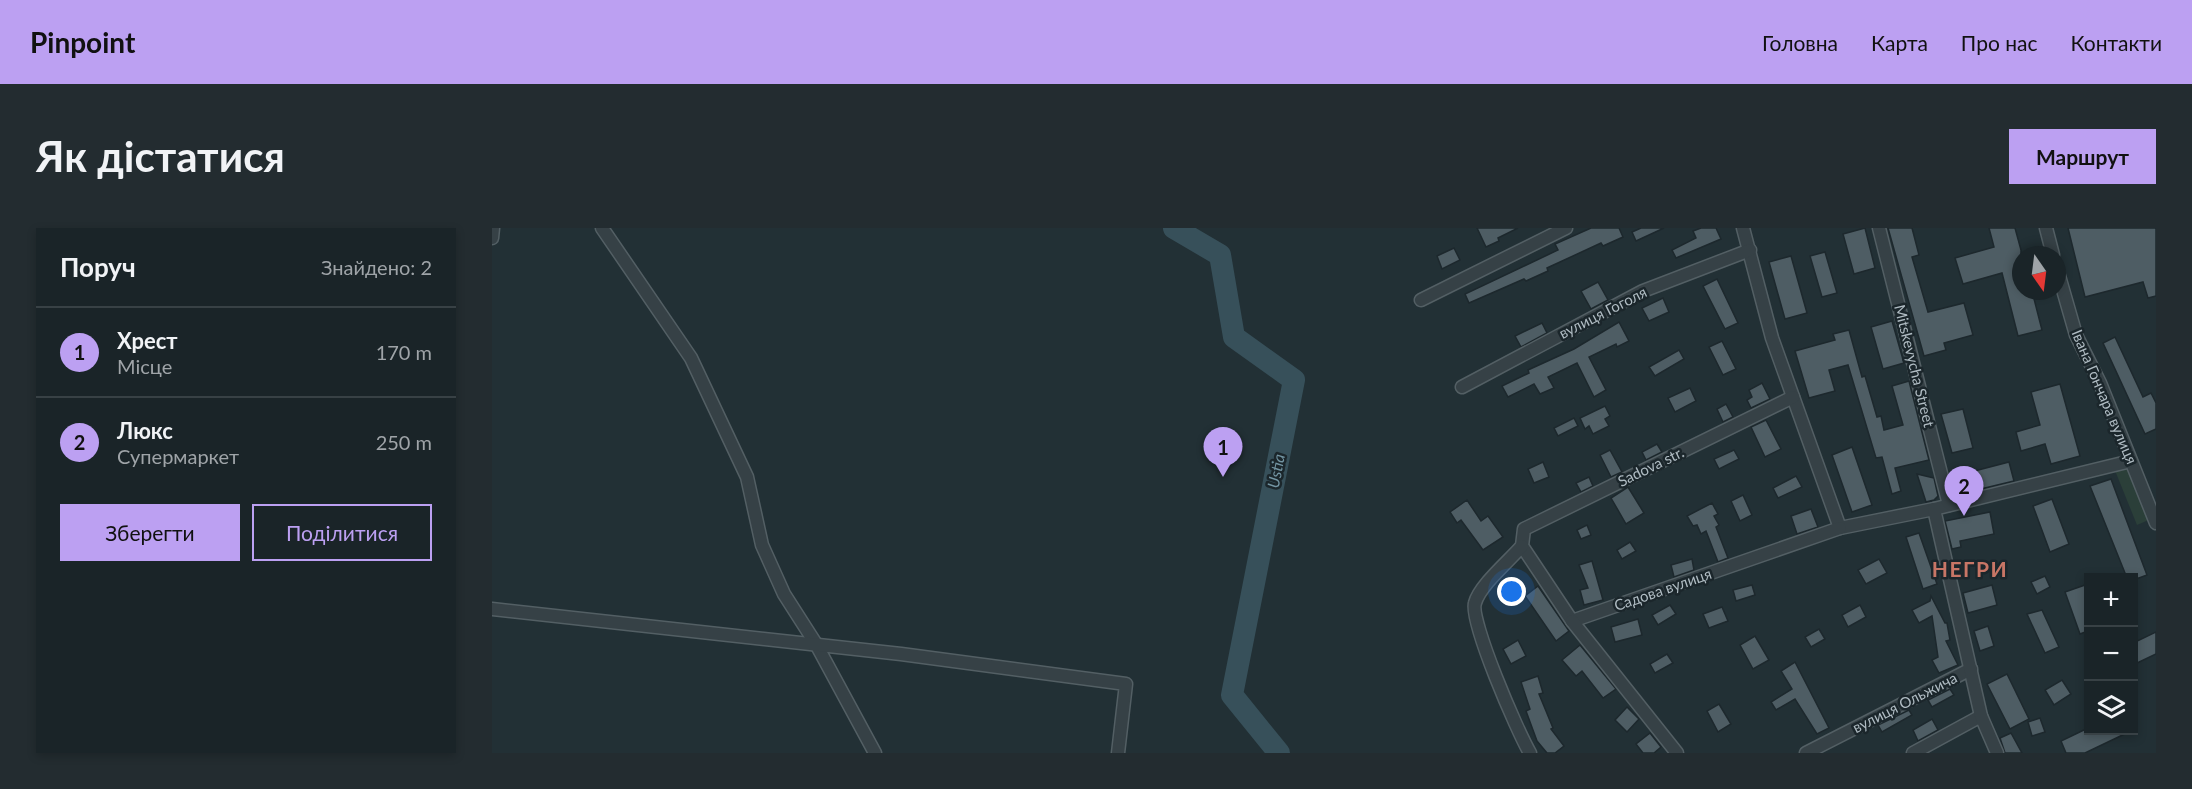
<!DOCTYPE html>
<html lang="uk">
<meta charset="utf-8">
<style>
:root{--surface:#1a2428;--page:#232c30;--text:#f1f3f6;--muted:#9fa4a8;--line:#384145;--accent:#bca0f2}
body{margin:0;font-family:Lato,sans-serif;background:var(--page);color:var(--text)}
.controls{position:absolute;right:18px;bottom:18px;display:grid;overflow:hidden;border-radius:0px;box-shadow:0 3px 9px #0003}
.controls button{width:54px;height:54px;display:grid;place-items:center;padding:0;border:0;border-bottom:2px solid var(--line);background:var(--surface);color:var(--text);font:30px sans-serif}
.compass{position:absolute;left:1520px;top:18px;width:54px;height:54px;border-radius:50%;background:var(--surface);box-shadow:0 3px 9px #0003;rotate:166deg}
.you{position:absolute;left:1020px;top:364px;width:21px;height:21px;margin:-15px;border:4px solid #fff;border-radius:50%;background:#1a73e8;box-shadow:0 0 0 9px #1a73e833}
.badge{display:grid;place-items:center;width:39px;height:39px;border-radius:50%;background:var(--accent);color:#111;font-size:20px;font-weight:700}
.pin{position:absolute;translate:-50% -50px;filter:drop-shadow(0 2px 3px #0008)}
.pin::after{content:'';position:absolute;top:32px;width:21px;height:18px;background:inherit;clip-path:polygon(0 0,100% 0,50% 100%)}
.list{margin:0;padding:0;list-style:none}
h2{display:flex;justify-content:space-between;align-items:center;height:78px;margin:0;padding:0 24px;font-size:26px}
h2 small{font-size:20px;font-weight:400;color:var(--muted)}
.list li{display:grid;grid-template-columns:39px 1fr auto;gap:18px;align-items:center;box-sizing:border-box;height:90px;padding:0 24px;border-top:2px solid var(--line)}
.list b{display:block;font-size:22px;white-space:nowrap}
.list p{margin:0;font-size:20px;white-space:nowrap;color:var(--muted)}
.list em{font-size:20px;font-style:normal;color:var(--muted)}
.actions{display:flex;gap:12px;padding:18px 24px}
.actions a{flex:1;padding:14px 0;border:2px solid var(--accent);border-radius:0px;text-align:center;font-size:21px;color:var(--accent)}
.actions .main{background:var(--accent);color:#111}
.icon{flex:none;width:33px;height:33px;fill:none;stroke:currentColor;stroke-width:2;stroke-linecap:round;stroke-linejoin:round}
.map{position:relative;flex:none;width:1664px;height:525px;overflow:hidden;border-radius:0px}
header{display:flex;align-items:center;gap:36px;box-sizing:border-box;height:84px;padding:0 30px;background:var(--accent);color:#111}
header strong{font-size:28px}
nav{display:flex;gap:33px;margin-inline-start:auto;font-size:21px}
.intro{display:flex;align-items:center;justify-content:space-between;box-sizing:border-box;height:144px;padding:0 36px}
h1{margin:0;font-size:42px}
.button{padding:15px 27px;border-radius:0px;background:var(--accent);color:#111;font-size:21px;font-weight:700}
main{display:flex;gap:36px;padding:0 36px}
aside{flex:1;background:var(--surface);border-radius:0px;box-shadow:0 3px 9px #0003}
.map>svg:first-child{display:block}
.green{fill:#2b3f39}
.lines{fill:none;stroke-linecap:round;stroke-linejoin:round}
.river{stroke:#37505a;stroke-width:22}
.building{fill:#4e5d64;stroke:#1d282d;stroke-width:1.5}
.minor-casing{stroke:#535f64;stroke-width:15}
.minor{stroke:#364146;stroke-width:12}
.labels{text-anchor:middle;stroke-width:5;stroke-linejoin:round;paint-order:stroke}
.street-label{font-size:15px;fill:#b0bcc3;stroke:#1b262b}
.water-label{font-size:16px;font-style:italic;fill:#7395a3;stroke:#1b262b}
.district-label{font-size:21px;font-weight:bold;letter-spacing:1.5px;fill:#c87666;stroke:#1b262b}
</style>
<header>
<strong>Pinpoint</strong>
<nav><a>Головна</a><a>Карта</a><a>Про нас</a><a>Контакти</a></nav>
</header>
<div class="intro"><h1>Як дістатися</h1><a class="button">Маршрут</a></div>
<main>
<aside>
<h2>Поруч<small>Знайдено: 2</small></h2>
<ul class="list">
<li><span class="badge">1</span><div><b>Хрест</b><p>Місце</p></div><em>170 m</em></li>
<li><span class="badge">2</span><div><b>Люкс</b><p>Супермаркет</p></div><em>250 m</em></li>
</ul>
<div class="actions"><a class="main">Зберегти</a><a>Поділитися</a></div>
</aside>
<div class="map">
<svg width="1664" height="525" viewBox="0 0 1664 525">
<rect width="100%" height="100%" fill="#223035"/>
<polygon class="green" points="1637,236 1659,291 1645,297 1622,240"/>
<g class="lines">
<polyline class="river" points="682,0 728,27 742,109 802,152 740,467 787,525"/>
</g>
<g class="building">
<polygon points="985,0 1026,0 1006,10 1007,13 994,19"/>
<polygon points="1099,0 1127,0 1131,9 1111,18 1109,15 1055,40 1056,43 1034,53 1032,51 977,75 973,66 1066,22 1063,16"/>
<polygon points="1149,0 1172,0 1144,13 1140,4"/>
<polygon points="1209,0 1224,0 1229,11 1184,30 1180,22 1204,10 1201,3"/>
<polygon points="1373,0 1383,40 1362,46 1351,6"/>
<polygon points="1396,0 1420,0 1427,27 1420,29 1436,84 1472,75 1481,107 1452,115 1454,122 1432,128"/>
<polygon points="1497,0 1523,0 1529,22 1529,63 1540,63 1550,102 1526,108 1510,45 1471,56 1463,30 1502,19"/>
<polygon points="1576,0 1664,0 1664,68 1656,70 1651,54 1593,69"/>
<polygon points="962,20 968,32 950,41 945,28"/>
<polygon points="1333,24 1345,65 1330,69 1318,28"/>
<polygon points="1299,28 1315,85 1293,91 1277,34"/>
<polygon points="1225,51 1246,95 1233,101 1211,58"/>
<polygon points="1106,54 1116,72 1099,81 1089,63"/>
<polygon points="1171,70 1177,84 1157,93 1150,80"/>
<polygon points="1400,93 1412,135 1391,141 1379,99"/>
<polygon points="1127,94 1137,113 1125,119 1124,116 1097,129 1114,162 1102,169 1085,135 1056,149 1062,160 1048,166 1042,156 1016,169 1010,158 1037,145 1036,142 1082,121"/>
<polygon points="1050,95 1055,105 1029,119 1023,108"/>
<polygon points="1357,102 1370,149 1373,148 1385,189 1389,188 1392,202 1411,197 1400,158 1417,153 1437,232 1403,240 1409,263 1400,266 1390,229 1384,230 1356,137 1337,142 1343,163 1317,170 1303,123 1343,112 1341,106"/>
<polygon points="1623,109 1651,169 1659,165 1664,175 1664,201 1653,206 1611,115"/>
<polygon points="1230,113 1244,141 1231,147 1217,119"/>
<polygon points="1187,122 1192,131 1163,148 1157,139"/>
<polygon points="1270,155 1278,171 1259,180 1255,172 1260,169 1257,162"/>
<polygon points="1568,156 1588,228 1559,236 1553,216 1529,223 1524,204 1548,197 1539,164"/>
<polygon points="1198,160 1204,173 1183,184 1176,170"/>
<polygon points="1234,176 1241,189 1231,194 1225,181"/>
<polygon points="1113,178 1118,188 1113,191 1117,198 1101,206 1097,198 1093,201 1088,190"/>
<polygon points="1471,181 1481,220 1460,225 1449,186"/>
<polygon points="1082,190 1086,198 1066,208 1062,200"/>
<polygon points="1274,192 1289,221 1273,229 1259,199"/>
<polygon points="1165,216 1170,224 1154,232 1150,224"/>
<polygon points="1360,219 1380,277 1360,284 1340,227"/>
<polygon points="1118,222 1130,244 1119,249 1108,227"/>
<polygon points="1242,222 1247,231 1227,241 1222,231"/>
<polygon points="1051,234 1057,249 1042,255 1036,241"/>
<polygon points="1517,234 1522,253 1472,265 1467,247"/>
<polygon points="1425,246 1442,250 1446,268 1442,272 1434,274"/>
<polygon points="1304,248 1310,259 1286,270 1281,260"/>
<polygon points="1097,249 1101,258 1089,264 1084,255"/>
<polygon points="1619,251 1655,347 1647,350 1635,350 1598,258"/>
<polygon points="1136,259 1152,285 1134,296 1119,270"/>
<polygon points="1251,267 1260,287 1248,293 1239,273"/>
<polygon points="1560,271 1577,316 1558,324 1541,278"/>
<polygon points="975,272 989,293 996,288 1011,309 991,322 969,292 965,295 958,284"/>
<polygon points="1220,275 1226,286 1222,288 1227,297 1224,299 1236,330 1226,334 1214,303 1209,306 1205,297 1201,298 1195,288"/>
<polygon points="1319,281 1326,299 1305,306 1299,288"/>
<polygon points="1498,284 1502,306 1468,313 1469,319 1460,321 1453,293"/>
<polygon points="1095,297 1099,307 1089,311 1085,302"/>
<polygon points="1427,305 1445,356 1431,361 1414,309"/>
<polygon points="1138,314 1144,323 1130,331 1125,322"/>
<polygon points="1200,331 1202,342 1182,349 1179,337"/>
<polygon points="1387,331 1395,345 1374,356 1366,342"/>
<polygon points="1100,333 1111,372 1092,377 1088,362 1096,360 1087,337"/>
<polygon points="1553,348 1558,359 1545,366 1539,354"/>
<polygon points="1260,357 1263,367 1244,373 1241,362"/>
<polygon points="1500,357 1505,377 1476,385 1471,365"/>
<polygon points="1593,357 1596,366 1596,403 1588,406 1573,364"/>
<polygon points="1046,358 1077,403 1064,413 1033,368"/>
<polygon points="1439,368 1453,395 1455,395 1458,412 1454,413 1466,437 1447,445 1440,432 1446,429 1440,388 1427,395 1420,382 1438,373"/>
<polygon points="1178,377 1184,386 1166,397 1160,387"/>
<polygon points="1368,377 1374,389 1356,399 1350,387"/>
<polygon points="1230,379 1236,393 1217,400 1211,386"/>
<polygon points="1550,382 1567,419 1553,425 1535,386"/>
<polygon points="1146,391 1150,407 1123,414 1119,399"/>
<polygon points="1496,398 1502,418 1488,423 1482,403"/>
<polygon points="1327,401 1333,411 1319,419 1313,409"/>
<polygon points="1664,404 1664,426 1641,437 1641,415"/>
<polygon points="1263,408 1277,432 1261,441 1248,417"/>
<polygon points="1026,412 1034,428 1019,436 1011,421"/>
<polygon points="1088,417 1124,461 1111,470 1090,443 1084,448 1070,432"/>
<polygon points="1175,426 1181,435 1163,445 1158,436"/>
<polygon points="1303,434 1337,500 1325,506 1303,471 1284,482 1279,474 1300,461 1289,443"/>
<polygon points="1515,446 1537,491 1518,501 1495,456"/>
<polygon points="1046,448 1051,465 1047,466 1061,500 1059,501 1072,518 1063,525 1055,525 1045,513 1034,483 1038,481 1029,454"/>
<polygon points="1570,452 1579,466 1562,477 1553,462"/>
<polygon points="1458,461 1462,467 1440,479 1436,472"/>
<polygon points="1227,476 1239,496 1226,504 1215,483"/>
<polygon points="1135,479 1147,491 1135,504 1123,492"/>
<polygon points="1417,482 1420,487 1390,504 1386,497"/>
<polygon points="1548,490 1553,504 1540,508 1536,494"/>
<polygon points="1440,491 1446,502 1426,513 1421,502"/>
<polygon points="1596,500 1596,502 1641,502 1593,525 1574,525 1569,513"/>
<polygon points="1158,505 1169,519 1162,525 1151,525 1144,516"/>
<polygon points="1519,505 1530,525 1513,525 1508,510"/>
</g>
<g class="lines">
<g class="minor-casing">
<g id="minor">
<polyline points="110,0 199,130 255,249 270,317 292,366 324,416 383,525"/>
<polyline points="1251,0 1280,110 1348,300 1442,281"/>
<polyline points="1387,0 1457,277"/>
<polyline points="1554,0 1561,27"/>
<polyline points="0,10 1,0"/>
<polyline points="1565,41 1584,107 1608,155 1664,295"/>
<polyline points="929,72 1074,0"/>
<polyline points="970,159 1151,63 1258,22"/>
<polyline points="1301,169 1032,301 1030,318 1080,393 1348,300"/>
<path d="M1030,318c-13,15 -42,39 -47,57 -6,17 43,130 55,150"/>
<polyline points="0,381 409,426 634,456 626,525"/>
<polyline points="1080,393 1185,525"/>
<polyline points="1314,525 1479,441"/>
<polyline points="1421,525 1489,488"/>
<polyline points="1505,525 1489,488 1442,281 1639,233"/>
</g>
</g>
<use href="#minor" class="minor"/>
</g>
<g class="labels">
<g class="street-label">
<text transform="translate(1111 85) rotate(-27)" y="5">вулиця Гоголя</text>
<text transform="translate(1422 138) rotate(76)" y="5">Mitskevycha Street</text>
<text transform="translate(1612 169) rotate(67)" y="5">Івана Гончара вулиця</text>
<text transform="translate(1159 239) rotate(-26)" y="5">Sadova str.</text>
<text transform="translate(1171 362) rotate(-19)" y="5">Садова вулиця</text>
<text transform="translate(1413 475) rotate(-27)" y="5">вулиця Ольжича</text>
</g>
<g class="water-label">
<text transform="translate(784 243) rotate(-79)" y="6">Ustia</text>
</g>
<g class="district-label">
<text x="1478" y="349">НЕГРИ</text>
</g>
</g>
</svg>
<div class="controls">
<button>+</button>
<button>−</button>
<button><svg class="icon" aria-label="layers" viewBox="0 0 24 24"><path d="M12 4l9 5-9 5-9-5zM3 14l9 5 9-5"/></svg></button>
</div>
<svg class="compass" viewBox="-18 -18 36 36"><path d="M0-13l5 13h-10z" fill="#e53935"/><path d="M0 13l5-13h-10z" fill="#9fa4a8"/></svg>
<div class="you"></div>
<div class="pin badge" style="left:731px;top:249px">1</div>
<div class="pin badge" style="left:1472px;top:288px">2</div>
</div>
</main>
